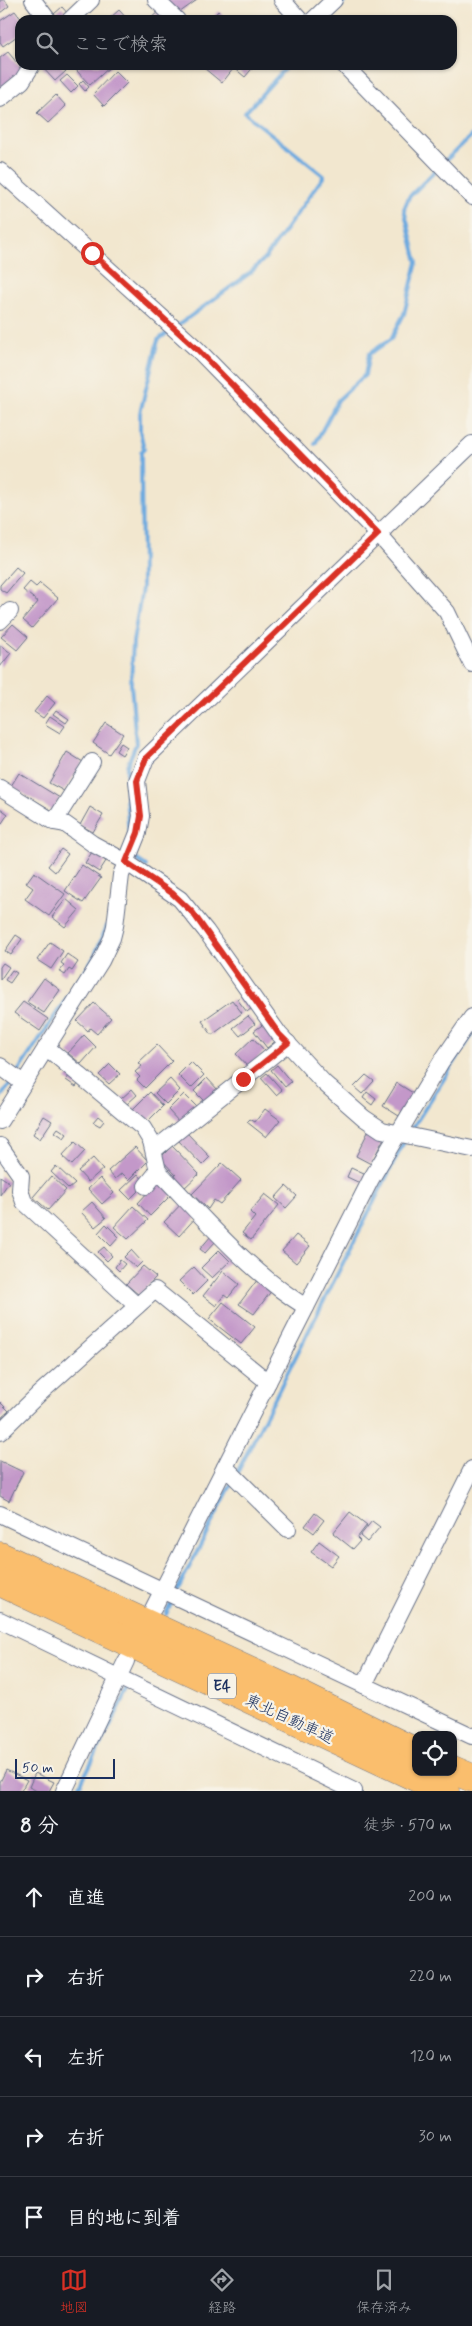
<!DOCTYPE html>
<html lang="ja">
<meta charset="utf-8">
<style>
:root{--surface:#171b24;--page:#20242c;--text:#f1f3f6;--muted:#9ea1a6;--line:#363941;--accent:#d93025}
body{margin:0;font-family:Mynerve,"Klee One",sans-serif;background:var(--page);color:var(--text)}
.controls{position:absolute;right:15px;bottom:15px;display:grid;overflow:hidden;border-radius:10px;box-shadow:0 1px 4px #0004}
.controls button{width:45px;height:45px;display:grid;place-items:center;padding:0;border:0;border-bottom:1px solid var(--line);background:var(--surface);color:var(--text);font:25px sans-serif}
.scale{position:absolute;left:15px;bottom:12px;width:100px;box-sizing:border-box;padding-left:5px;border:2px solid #1b2f5e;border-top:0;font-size:14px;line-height:18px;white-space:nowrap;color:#1b2f5e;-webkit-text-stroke:4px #f7f3e8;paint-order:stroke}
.stop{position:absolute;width:15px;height:15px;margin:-11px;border:4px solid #d93025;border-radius:50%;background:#fff}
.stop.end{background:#d93025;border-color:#fff;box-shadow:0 1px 5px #0008}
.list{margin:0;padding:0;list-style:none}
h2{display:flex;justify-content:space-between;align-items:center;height:65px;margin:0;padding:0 20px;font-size:21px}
h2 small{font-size:16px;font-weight:400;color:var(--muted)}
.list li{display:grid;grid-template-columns:32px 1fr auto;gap:15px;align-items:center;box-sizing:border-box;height:80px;padding:0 20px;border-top:1px solid var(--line)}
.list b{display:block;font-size:19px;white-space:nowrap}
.list em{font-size:16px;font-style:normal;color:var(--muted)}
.icon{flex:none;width:28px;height:28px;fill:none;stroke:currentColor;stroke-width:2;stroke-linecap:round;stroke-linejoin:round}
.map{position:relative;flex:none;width:472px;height:1791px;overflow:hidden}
.search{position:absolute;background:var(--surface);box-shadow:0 1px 4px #0004;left:15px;right:15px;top:15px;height:55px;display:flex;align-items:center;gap:12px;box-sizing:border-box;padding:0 18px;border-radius:15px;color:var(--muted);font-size:19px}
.sheet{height:465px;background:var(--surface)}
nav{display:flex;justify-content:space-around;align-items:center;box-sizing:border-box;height:70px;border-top:1px solid var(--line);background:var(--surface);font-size:14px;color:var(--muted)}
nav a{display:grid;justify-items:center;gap:2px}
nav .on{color:var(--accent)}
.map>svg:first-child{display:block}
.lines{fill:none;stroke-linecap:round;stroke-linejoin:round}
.stream{stroke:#6eaadf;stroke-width:4}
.building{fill:#c398c9}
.minor-casing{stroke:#666f86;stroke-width:18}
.motorway-casing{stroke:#666f86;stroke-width:29}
.minor{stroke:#fff;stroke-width:16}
.motorway{stroke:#fabe6d;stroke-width:28}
.route{stroke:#d93025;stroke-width:6}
.labels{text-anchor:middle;stroke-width:4.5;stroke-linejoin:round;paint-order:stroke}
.shield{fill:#f7f3e8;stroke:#5d6a87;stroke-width:1}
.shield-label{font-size:15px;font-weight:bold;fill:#1b2f5e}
.street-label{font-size:16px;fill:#1b2f5e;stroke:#f7f3e8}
</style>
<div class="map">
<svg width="472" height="1791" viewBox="0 0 472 1791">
<rect width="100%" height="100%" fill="#f7f3e8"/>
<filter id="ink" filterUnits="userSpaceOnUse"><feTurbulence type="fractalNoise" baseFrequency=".02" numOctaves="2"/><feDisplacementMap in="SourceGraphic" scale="10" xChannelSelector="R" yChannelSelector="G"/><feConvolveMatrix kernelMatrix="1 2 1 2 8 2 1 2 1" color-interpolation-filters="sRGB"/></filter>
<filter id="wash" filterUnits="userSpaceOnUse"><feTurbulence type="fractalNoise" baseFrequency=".0096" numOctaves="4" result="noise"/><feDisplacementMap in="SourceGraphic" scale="20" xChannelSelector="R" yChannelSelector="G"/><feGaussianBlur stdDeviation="1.12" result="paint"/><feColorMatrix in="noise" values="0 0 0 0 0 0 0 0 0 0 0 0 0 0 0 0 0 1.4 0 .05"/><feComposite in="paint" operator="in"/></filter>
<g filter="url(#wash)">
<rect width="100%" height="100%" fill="#f2e7cf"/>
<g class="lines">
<g class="stream">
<polyline points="328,20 346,0"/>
<polyline points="443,163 472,135"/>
<polyline points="177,326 250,273 266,257 324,176 245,113 288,65"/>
<polyline points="315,444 338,400 365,375 369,354 391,339 404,314 417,262 404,209 409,197 438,168"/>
<polyline points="129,835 126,797 127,766 136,744 131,684 133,642 142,588 141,452 144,449 140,431 140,413 158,340 171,330"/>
<polyline points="133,857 146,866"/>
<polyline points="17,1073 94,957 107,926"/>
<polyline points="0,1098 12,1081"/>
<polyline points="410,1132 472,1035"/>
<polyline points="237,1473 405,1140"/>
<polyline points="176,1593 233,1481"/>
<polyline points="166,1614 173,1600"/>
<polyline points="77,1791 129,1688"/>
</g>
</g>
<g id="blocks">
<g class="building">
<polygon points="0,0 5,0 9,6 0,13"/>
<polygon points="164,0 197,0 176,15"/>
<polygon points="62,7 69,15 64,20 60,20 54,14"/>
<polygon points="119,10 128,20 112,20 110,18"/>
<polygon points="15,11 22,20 20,20 20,34 3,46 0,42 0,21"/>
<polygon points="159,11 166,20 149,20"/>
<polygon points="218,11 228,20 211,20"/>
<polygon points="8,52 23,70 0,89 0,58"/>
<polygon points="45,65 60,65 66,71 55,81 42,67"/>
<polygon points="81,65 112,65 90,85 76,70"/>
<polygon points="207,65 227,65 233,69 222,83 204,68"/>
<polygon points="235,65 255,65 245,77 233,67"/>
<polygon points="115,71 127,83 104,106 93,94"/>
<polygon points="67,75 78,86 71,93 60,81"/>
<polygon points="83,80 89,87 85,91 79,84"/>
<polygon points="56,95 66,106 48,123 37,113"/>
<polygon points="16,567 23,573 6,593 0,589 0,585"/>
<polygon points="30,582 36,587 40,583 58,598 32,628 23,620 38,602 23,590"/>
<polygon points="13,624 28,637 17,650 1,637"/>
<polygon points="0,645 11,653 0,667"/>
<polygon points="47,696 55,703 43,718 34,712"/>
<polygon points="56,710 69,719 66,723 53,714"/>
<polygon points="50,716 65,726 60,733 45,724"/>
<polygon points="106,723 123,734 109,754 93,743"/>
<polygon points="121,743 127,747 122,755 116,751"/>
<polygon points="67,752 83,762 64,791 49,783"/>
<polygon points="19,773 60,798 53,811 11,786"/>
<polygon points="90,807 103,815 93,832 80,825"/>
<polygon points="0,808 8,814 0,826"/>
<polygon points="61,849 68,854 55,872 48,866"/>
<polygon points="92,852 106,861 99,872 85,863"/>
<polygon points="82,865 101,878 83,903 65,891"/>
<polygon points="34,872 65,894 49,916 25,899 33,888 26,883"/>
<polygon points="66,899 79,910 65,927 52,917"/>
<polygon points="16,935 22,939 11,955 5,951"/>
<polygon points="50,942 63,951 51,969 37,960"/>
<polygon points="67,954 78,962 72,971 69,969 65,975 59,971 64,965 61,963"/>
<polygon points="3,963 9,967 0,980 0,967"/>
<polygon points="12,970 17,973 10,983 5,980"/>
<polygon points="44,978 60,990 44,1013 27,1002"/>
<polygon points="244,994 253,1007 247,1012 237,999"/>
<polygon points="232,1000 242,1013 212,1035 202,1021"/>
<polygon points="23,1002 48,1019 40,1031 14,1013"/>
<polygon points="94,1003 111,1018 97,1034 90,1028 88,1031 77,1021"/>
<polygon points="248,1016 255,1024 240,1036 233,1028"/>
<polygon points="265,1023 278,1039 267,1048 254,1031"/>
<polygon points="84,1035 96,1047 81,1064 68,1053"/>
<polygon points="253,1038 265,1051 248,1067 236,1054"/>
<polygon points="157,1045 172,1061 145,1088 137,1080 140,1077 135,1072 142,1066 138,1063"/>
<polygon points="191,1062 204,1075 191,1088 178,1075"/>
<polygon points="110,1064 120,1074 109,1084 99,1075"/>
<polygon points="277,1065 291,1082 285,1087 271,1070"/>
<polygon points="267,1073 282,1090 276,1095 261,1078"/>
<polygon points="71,1074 80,1081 76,1087 66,1080"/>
<polygon points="366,1075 374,1081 362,1094 354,1087"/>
<polygon points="207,1078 219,1091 206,1103 194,1091"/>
<polygon points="170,1079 180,1090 166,1104 155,1093"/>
<polygon points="397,1083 413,1093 399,1116 383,1106"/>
<polygon points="132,1089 137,1095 127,1104 121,1099"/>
<polygon points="150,1092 163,1106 146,1123 133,1109"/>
<polygon points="367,1092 376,1099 372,1105 363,1098"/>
<polygon points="184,1094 197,1107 180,1123 168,1110"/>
<polygon points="265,1109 280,1120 266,1137 247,1122 250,1119 255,1122"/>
<polygon points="44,1116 52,1121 40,1139 33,1134"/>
<polygon points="98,1116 104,1121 100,1126 93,1122"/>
<polygon points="58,1128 67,1134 64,1138 55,1132"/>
<polygon points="370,1128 385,1136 371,1164 356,1156"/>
<polygon points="186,1132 210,1157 202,1165 177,1139"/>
<polygon points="75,1142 85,1151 72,1165 62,1156"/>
<polygon points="172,1146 199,1174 183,1189 173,1179 176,1175 160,1158"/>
<polygon points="135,1147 148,1161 129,1180 122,1173 115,1179 108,1171"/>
<polygon points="93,1158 103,1169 88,1182 78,1171"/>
<polygon points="222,1163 241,1180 220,1204 214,1200 208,1209 192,1194"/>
<polygon points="56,1166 75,1184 69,1189 51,1172"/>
<polygon points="351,1168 366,1175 362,1184 347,1177"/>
<polygon points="138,1174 146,1183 130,1199 121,1190"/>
<polygon points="0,1176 9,1182 0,1195"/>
<polygon points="51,1176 66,1190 48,1210 33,1197"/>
<polygon points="100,1178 114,1193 102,1204 88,1189"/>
<polygon points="161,1178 174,1192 150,1216 138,1203"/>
<polygon points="286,1186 297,1196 286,1208 275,1198"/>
<polygon points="265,1194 279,1205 251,1240 242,1233 255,1217 250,1212"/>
<polygon points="184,1201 198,1215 179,1236 164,1222"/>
<polygon points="92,1202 106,1218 95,1227 81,1212"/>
<polygon points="133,1206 148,1220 128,1239 114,1227"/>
<polygon points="106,1224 119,1237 111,1246 98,1233"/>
<polygon points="296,1235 310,1246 296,1263 282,1251"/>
<polygon points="211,1236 216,1241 205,1253 200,1249"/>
<polygon points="104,1247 112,1256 107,1261 98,1252"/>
<polygon points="131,1250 142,1262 136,1268 124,1257"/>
<polygon points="219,1250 230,1261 212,1278 201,1268"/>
<polygon points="120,1260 125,1264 119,1271 115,1267"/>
<polygon points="143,1266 156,1277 139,1295 126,1284"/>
<polygon points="194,1267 207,1281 193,1295 179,1281"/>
<polygon points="223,1271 239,1284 228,1298 224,1295 216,1306 203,1296"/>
<polygon points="258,1279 272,1290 254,1314 239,1304"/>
<polygon points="223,1302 255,1327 241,1344 209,1319"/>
<polygon points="0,1402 9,1411 0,1419"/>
<polygon points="0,1461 23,1472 9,1501 0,1496"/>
<polygon points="350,1512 367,1525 357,1538 360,1541 353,1549 333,1533"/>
<polygon points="315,1513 324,1520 314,1533 305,1526"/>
<polygon points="372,1521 380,1527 367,1542 360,1536"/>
<polygon points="319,1541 339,1556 331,1566 311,1552"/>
<polygon points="6,1770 27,1780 21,1791 0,1791 0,1782"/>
<polygon points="35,1773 54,1782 49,1791 37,1791 29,1787"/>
</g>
</g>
</g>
<g filter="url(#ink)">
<use href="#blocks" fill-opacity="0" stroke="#666f86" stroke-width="1"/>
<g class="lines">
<g class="minor-casing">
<g id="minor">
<polyline points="33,0 48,20"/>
<polyline points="156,0 177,20"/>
<polyline points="282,0 300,20"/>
<polyline points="70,20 91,0"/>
<polyline points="313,20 334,0"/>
<polyline points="344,65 472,197"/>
<polyline points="0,99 22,81 32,65"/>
<polyline points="0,171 198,350 378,534 447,612 472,664"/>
<polyline points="0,621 10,611"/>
<polyline points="0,788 54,822 65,824 93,844 126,862 180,899 206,931 279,1034 324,1083 364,1118 382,1130 472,1149"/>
<polyline points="54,822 92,762"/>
<polyline points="46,1047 143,1128 151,1141 158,1171 146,1186"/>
<polyline points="0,1066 23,1083"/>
<polyline points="0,1121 101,961 112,938 115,926 121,875 138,833 141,816 137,781 146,758 472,444"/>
<polyline points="0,1146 21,1176 20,1190 24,1202 137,1306"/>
<polyline points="154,1150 288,1043"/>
<path d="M158,1171c47,48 91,101 148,136"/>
<polyline points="0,1432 39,1394 155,1290 268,1382"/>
<polyline points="225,1467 288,1529"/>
<polyline points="0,1514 472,1736"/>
<polyline points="153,1609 371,1179 441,1062 472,1017"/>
<polyline points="0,1620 354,1791"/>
<polyline points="364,1685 472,1469"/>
<polyline points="64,1791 126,1661"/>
</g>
</g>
<g class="motorway-casing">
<g id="motorway">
<polyline points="0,1556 286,1688 416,1752"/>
<polyline points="0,1582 445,1791"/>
<polyline points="453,1770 472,1778"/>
</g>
</g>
<use href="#minor" class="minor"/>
<use href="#motorway" class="motorway"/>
</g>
</g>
<g class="lines" filter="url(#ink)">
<polyline class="route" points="92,253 198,350 378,534 146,758 137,781 141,816 138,833 126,862 172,893 193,913 279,1034 288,1043 243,1079"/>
</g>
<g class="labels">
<rect class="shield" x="208" y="1673.5" width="28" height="25" rx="4"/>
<g class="shield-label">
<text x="222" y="1691">E4</text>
</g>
<g class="street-label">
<text transform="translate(290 1718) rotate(25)" y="6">東北自動車道</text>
</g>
</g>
</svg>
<div class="controls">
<button><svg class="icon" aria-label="locate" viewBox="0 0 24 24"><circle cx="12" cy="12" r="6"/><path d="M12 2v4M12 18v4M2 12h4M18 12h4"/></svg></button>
</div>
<div class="scale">50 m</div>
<div class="stop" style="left:92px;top:253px"></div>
<div class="stop end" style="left:243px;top:1079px"></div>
<div class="search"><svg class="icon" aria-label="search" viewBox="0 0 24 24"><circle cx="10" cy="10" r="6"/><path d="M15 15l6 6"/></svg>ここで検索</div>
</div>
<section class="sheet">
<h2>8 分<small>徒歩 · 570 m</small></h2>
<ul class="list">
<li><svg class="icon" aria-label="ahead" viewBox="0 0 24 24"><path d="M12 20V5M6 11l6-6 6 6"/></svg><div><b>直進</b></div><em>200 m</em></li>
<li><svg class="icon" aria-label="right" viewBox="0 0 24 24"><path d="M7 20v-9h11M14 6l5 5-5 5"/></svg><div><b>右折</b></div><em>220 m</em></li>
<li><svg class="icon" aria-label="left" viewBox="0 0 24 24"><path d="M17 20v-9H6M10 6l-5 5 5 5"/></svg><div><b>左折</b></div><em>120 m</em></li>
<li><svg class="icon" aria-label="right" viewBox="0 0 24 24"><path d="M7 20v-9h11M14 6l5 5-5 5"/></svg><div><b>右折</b></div><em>30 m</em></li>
<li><svg class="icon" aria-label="arrive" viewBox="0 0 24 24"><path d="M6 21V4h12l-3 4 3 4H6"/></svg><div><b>目的地に到着</b></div></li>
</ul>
</section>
<nav>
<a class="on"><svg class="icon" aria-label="map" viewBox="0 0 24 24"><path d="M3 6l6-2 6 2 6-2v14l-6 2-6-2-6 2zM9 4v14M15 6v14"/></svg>地図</a>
<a><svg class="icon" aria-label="directions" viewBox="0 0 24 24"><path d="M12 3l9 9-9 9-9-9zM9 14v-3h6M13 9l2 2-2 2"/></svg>経路</a>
<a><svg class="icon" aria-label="saved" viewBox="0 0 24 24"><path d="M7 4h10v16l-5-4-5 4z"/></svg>保存済み</a>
</nav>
